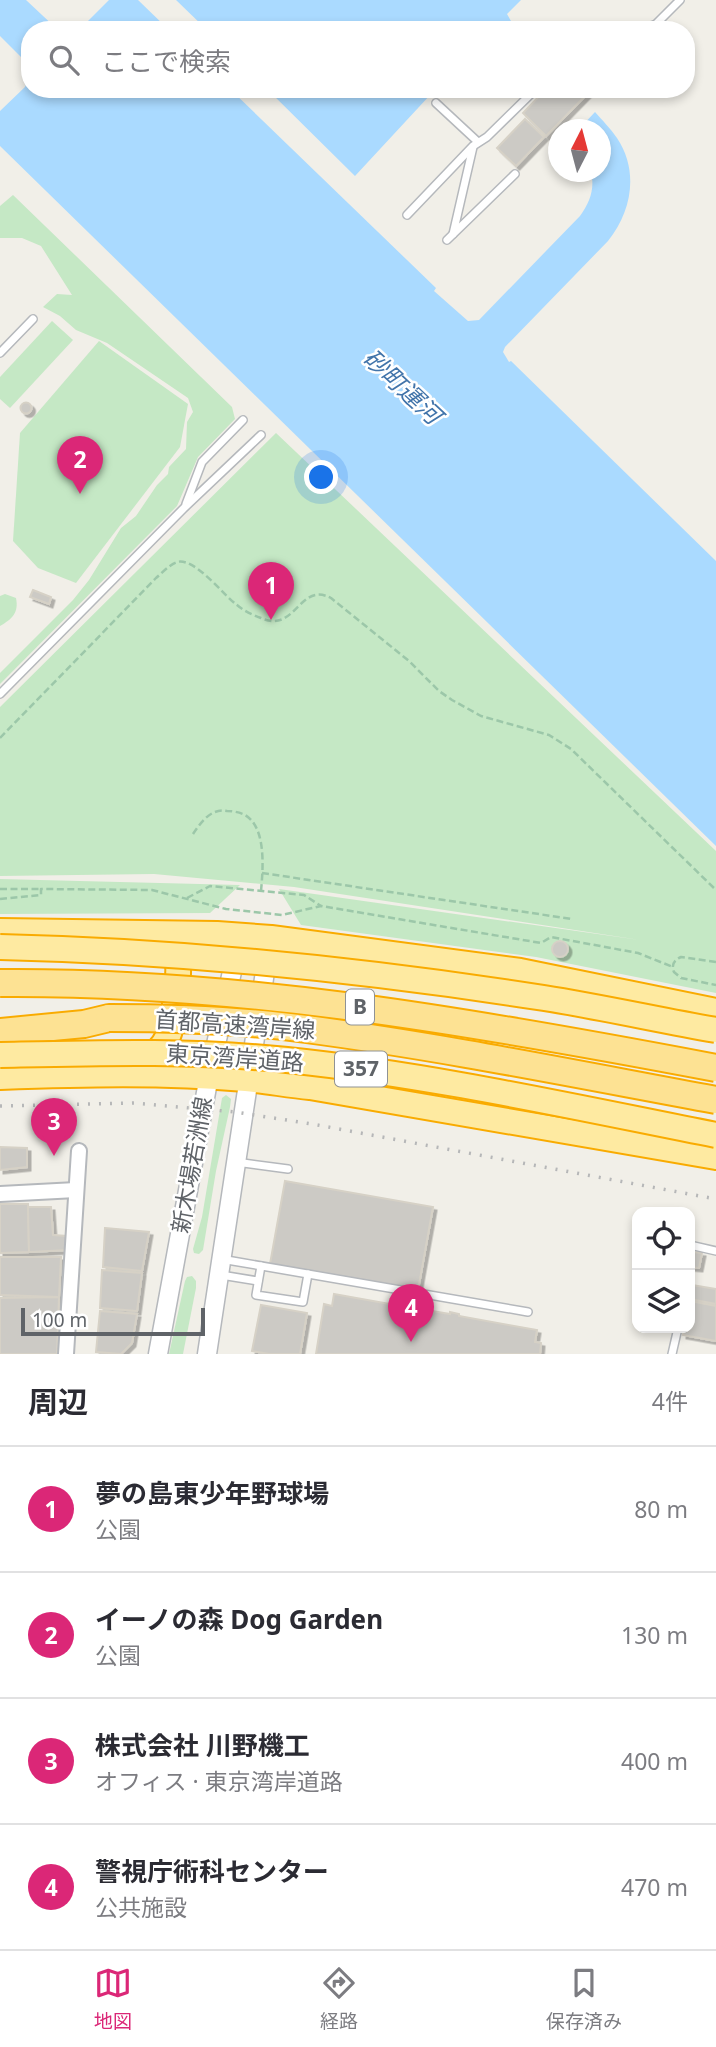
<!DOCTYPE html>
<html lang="ja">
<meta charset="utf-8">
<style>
:root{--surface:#fff;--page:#f7f7f7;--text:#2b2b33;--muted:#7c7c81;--line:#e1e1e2;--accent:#db2777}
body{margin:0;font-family:"Noto Sans","Noto Sans JP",sans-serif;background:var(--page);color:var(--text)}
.controls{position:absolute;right:21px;bottom:21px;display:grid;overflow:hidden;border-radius:14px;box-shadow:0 4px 10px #0003}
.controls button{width:63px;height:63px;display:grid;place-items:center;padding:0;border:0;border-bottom:2px solid var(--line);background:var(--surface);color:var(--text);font:35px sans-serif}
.compass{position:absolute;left:548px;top:119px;width:63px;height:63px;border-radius:50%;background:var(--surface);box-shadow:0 4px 10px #0003;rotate:6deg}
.scale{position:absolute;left:21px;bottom:18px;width:184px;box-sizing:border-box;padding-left:7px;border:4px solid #5f6368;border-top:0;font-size:19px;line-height:24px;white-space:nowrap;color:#5f6368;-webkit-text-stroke:5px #fff;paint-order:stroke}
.you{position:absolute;left:322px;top:478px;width:24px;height:24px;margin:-18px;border:5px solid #fff;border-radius:50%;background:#1a73e8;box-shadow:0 0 0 10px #1a73e833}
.badge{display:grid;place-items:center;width:46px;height:46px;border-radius:50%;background:var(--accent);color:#fff;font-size:23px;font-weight:700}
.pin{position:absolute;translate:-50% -58px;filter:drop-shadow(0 2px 4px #0008)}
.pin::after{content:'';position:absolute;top:37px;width:24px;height:21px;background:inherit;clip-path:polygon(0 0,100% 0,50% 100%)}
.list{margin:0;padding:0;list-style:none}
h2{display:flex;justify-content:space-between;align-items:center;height:91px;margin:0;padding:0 28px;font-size:30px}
h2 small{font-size:23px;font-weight:400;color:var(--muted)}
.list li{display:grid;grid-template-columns:46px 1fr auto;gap:21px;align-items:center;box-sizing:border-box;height:126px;padding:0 28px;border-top:2px solid var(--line)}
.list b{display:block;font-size:26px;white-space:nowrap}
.list p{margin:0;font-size:23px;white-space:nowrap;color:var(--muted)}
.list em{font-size:23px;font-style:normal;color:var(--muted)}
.icon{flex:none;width:38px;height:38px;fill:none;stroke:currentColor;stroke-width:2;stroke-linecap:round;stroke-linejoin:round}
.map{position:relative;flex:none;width:716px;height:1354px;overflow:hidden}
.search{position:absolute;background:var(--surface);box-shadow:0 4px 10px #0003;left:21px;right:21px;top:21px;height:77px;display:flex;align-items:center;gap:18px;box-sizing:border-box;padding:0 24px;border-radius:28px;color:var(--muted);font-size:26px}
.sheet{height:595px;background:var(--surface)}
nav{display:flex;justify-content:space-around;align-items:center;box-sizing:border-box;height:98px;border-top:2px solid var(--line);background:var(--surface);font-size:19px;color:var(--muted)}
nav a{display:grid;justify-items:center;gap:4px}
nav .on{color:var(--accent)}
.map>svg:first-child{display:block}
.green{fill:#c5e8c5}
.water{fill:#aadaff}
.building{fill:#cccac5;stroke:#d6d1c6;stroke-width:2;filter:url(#shadow)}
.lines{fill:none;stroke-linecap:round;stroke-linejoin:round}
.service-casing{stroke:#b5b8bc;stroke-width:10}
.minor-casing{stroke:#b5b8bc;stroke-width:18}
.tertiary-casing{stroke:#b5b8bc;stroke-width:21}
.trunk-casing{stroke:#f9ab00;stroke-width:28}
.motorway-casing{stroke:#f9ab00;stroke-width:30}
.path{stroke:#9cc7a9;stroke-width:2.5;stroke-dasharray:7 3.5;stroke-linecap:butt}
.service{stroke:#fff;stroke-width:7}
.minor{stroke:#fff;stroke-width:14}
.tertiary{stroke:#fff;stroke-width:18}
.trunk{stroke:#feeaa1;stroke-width:24}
.motorway{stroke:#fde293;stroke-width:26}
.rail{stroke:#b6b7b8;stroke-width:3.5;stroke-dasharray:2 9;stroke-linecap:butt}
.trunk-bridge-casing{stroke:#f9ab00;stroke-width:28;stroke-linecap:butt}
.motorway-bridge-casing{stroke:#f9ab00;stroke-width:30;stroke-linecap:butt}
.trunk-bridge{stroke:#feeaa1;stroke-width:24}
.motorway-bridge{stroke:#fde293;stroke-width:26}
.labels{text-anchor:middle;stroke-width:5;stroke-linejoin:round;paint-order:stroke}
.shield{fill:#fff;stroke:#8f9295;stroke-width:2}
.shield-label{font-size:21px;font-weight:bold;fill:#5f6368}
.street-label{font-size:23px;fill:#5f6368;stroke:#fff}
.water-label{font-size:24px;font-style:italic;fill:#4174aa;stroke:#fff}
</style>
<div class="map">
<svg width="716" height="1354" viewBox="0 0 716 1354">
<defs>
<filter id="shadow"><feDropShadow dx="3.5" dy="3.5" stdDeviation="0" flood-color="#0004"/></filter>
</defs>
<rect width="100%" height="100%" fill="#f1efe8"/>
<g class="green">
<polygon points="13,195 232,407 235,419 198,457 177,506 0,684 0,673 73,600 89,580 121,528 136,516 157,485 168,474 169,467 186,449 187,422 193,412 188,398 107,343 76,330 60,316 43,307 57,294 72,295 41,246 22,238 0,238 0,206"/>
<polygon points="52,321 73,340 10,408 0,399 0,377"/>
<polygon points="99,341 188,404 180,447 76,583 38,568 13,541 20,433"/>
<polygon points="276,433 716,851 716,993 536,957 301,925 279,889 640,940 294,887 154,874 0,876 0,707"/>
<path d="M5,594l11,4c3,15 -4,21 -16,28v-30z"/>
<polygon points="0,879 240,885 210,913 0,914"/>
<polygon points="226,1095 231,1099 230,1107 216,1171 203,1250 199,1254 194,1253 193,1249 202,1217 222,1098"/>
<polygon points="192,1276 196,1281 196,1288 183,1354 169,1354 185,1281 187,1277"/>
</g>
<g class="water">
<polygon points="0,0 26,0 58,30 30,30 30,66 0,36"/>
<polygon points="109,0 138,0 169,30 79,30"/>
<polygon points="176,0 521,0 507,14 516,30 207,30"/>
<path d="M30,73v16h200l206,199 -2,3 34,30 11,-1 101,-104c10,-14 15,-27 11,-44h9v-42l-21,-1 16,-17c7,8 16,17 22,26 22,33 15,73 -9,103l-103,106 -2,5 6,10 2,-1 205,200v285l-716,-700v-35l25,-24z"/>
<polygon points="267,89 433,89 434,96 431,94 355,176"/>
</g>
<g class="building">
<polygon points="546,89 588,89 590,91 546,136 523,113"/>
<polygon points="525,119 544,137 516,166 497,148"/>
<circle cx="26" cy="408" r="5.5"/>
<polygon points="33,590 51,597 49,604 30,597"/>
<circle cx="560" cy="949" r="8"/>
<polygon points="0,1147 27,1148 27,1167 0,1170"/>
<polygon points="285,1181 433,1207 418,1290 270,1264"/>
<polygon points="0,1204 28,1204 29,1252 0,1253"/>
<polygon points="28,1207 51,1207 53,1235 67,1236 68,1250 29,1252"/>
<polygon points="105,1228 149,1232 142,1271 103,1267"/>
<polygon points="692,1252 702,1253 699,1268 690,1267"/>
<polygon points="0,1257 61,1257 59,1297 0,1295"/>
<polygon points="102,1270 142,1273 137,1311 100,1308"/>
<polygon points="692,1285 716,1289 716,1304 690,1299"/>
<polygon points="334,1294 412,1308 412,1305 420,1307 420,1309 450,1314 450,1312 459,1314 459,1316 537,1330 535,1342 541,1343 540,1354 316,1354 324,1304 332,1306"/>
<polygon points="59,1297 57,1354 0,1354 0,1298"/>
<polygon points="690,1301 716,1306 716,1341 683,1335 684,1328 690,1328"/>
<polygon points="261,1305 307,1313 300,1354 269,1354 252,1351"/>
<polygon points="100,1311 137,1314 132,1343 121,1354 96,1352"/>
</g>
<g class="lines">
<g class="service-casing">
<g id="service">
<polyline points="637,30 654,25"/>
<polyline points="650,30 680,0"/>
<polyline points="436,103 478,142"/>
<polyline points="407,215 473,146 487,137 536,89"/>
<polyline points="453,234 473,147"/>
<polyline points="447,240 515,174"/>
<polyline points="0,353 33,319"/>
<polyline points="186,504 202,462 243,420"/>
<polyline points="0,694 184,508 261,435"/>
<polyline points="236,1162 288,1169"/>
<polyline points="690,1245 716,1251"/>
<polyline points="221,1259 528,1312"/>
<polyline points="261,1266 256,1295 303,1302 308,1274"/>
<polyline points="221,1275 258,1281"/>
<polyline points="672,1354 678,1328"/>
</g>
</g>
<g class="minor-casing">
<g id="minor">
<polyline points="0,1194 76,1190"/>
<polyline points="66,1354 79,1151"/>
</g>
</g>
<g class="tertiary-casing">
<g id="tertiary">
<polyline points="158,1354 209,1076 237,949"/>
<polyline points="207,1354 268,952"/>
</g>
</g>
<g class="trunk-casing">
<g id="trunk">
<polyline points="0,931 217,934 271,938 520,971 716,1011"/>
<path d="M141,1061c11,-2 23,-15 27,-25 5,-12 13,-65 9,-77 -2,-6 -6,-14 -10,-19"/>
<path d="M0,1077c82,-3 164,-5 246,2 21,2 43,6 64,8l406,70"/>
</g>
</g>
<g class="motorway-casing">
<polyline id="motorway" points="0,1032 84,1024 109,1018"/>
</g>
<g class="path">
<path d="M0,738l156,-160c6,-5 13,-13 21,-16 18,-5 47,34 60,43 7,6 16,10 24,13 35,16 38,-37 70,-20l78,63 30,30 13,9 29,16 68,19 22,14 145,141"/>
<path d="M193,834c8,-12 18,-26 34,-23 5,0 11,1 16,3 24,11 20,55 18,77"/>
<polyline points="262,873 572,919"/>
<polyline points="0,889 41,889"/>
<polyline points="187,898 210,886 304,895 321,906"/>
<polyline points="0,899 41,895 41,889 152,890 226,909 282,915 321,906 541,943 551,937 638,953 673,967"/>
<path d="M716,962l-35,-5c-7,3 -10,8 -7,15l7,6 35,7"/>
</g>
<use href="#service" class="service"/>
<use href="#minor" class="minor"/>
<use href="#tertiary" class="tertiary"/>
<use href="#trunk" class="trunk"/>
<use href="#motorway" class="motorway"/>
<polyline class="rail" points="0,1106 134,1103 235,1112 312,1124 716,1199"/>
<g class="trunk-bridge-casing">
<g id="trunk-bridge">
<path d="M0,947c182,4 364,23 544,51 57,9 115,22 172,32"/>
<path d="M0,1055c96,-2 192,-5 287,5 144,15 287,47 429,75"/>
</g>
</g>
<g class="motorway-bridge-casing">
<g id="motorway-bridge">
<path d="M0,983c242,-2 479,40 716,85"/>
<path d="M109,1018c66,0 132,2 197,11 137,18 274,46 410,71"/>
</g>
</g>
<use href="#trunk-bridge" class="trunk-bridge"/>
<use href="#motorway-bridge" class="motorway-bridge"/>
</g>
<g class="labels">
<g class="shield">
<rect x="346" y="989.5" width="28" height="35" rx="5"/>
<rect x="335" y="1051.5" width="52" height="35" rx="5"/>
</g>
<g class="shield-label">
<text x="360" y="1014">B</text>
<text x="361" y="1076">357</text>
</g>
<g class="street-label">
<text transform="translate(235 1025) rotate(4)" y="8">首都高速湾岸線</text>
<text transform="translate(235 1058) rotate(4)" y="8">東京湾岸道路</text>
<text transform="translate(192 1165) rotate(-80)" y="8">新木場若洲線</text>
</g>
<g class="water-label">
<text transform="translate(402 387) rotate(43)" y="8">砂町運河</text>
</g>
</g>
</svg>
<div class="controls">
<button><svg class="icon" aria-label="locate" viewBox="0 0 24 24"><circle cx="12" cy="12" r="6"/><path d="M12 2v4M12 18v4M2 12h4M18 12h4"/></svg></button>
<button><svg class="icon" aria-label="layers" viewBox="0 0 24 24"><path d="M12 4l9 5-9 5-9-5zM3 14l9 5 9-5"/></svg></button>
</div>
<svg class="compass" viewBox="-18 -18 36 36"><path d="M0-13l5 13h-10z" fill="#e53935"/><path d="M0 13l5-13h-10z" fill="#7c7c81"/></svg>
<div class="scale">100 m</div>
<div class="you"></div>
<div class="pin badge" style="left:271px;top:620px">1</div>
<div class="pin badge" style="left:80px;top:494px">2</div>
<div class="pin badge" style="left:54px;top:1156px">3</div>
<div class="pin badge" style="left:411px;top:1342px">4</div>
<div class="search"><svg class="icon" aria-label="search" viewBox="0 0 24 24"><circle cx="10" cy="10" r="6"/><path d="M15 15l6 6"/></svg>ここで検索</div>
</div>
<section class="sheet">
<h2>周辺<small>4件</small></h2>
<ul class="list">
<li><span class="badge">1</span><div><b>夢の島東少年野球場</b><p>公園</p></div><em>80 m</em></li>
<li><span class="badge">2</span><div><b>イーノの森 Dog Garden</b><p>公園</p></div><em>130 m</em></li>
<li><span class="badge">3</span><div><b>株式会社 川野機工</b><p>オフィス · 東京湾岸道路</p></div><em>400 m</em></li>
<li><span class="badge">4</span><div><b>警視庁術科センター</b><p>公共施設</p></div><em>470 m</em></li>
</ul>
</section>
<nav>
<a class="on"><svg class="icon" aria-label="map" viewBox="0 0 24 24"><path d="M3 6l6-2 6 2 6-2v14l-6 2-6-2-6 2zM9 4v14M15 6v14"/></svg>地図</a>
<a><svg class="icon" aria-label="directions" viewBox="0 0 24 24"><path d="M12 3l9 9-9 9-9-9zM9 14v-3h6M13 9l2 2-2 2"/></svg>経路</a>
<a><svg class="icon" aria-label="saved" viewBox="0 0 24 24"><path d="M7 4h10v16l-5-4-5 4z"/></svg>保存済み</a>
</nav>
